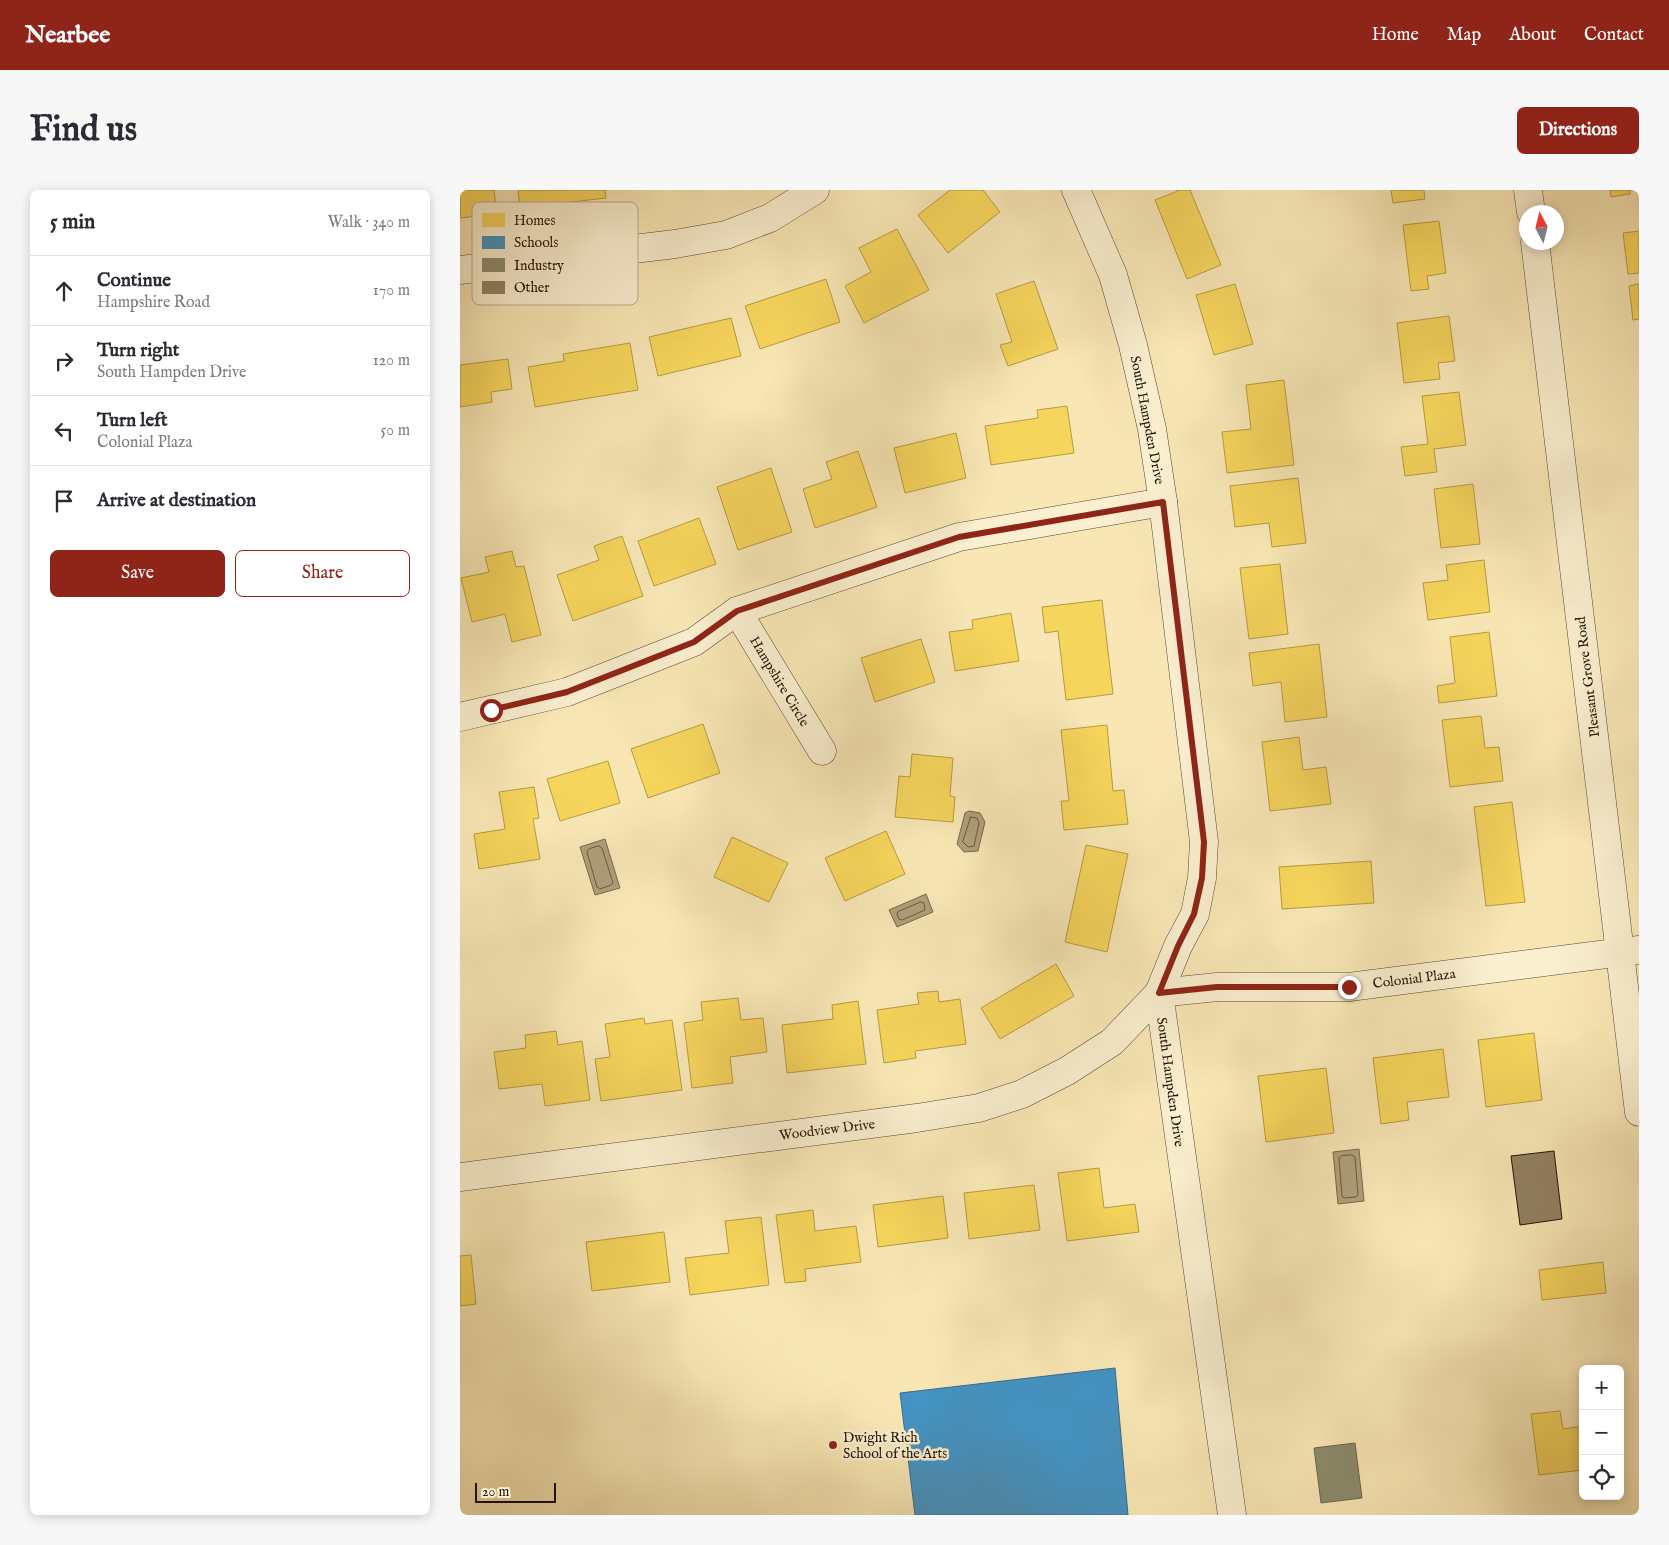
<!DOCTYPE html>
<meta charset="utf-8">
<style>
:root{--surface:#fff;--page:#f7f7f7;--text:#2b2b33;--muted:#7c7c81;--line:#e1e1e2;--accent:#8f2418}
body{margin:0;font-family:"IM FELL English",serif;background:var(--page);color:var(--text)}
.controls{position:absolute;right:15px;bottom:15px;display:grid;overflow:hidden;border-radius:8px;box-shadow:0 2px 12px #0003}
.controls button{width:45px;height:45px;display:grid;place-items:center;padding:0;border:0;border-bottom:1px solid var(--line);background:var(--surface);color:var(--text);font:25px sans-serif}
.compass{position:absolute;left:1059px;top:15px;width:45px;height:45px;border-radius:50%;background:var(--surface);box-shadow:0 2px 12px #0003;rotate:353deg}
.scale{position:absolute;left:15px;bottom:12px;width:81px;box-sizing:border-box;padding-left:5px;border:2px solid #231307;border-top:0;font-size:14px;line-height:18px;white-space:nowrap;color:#231307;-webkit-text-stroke:4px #faefcf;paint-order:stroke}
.stop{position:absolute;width:15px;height:15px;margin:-11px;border:4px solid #8f2418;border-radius:50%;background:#fff}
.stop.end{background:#8f2418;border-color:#fff;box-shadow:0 1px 5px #0008}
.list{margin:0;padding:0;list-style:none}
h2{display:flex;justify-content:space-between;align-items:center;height:65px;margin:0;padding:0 20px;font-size:21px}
h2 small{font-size:16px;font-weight:400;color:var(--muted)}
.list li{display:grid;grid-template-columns:32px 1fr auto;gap:15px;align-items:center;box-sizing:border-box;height:70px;padding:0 20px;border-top:1px solid var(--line)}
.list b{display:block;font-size:19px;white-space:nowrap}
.list p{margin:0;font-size:16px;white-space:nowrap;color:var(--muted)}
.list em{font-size:16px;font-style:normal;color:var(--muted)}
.actions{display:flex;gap:10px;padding:15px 20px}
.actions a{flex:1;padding:11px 0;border:1px solid var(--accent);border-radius:8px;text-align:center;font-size:18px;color:var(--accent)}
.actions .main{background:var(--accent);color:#fff}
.icon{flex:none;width:28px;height:28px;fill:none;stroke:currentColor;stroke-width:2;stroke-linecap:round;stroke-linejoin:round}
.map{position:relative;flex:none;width:1179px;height:1325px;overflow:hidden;border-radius:8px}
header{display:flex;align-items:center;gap:30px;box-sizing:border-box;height:70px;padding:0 25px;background:var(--accent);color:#fff}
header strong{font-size:24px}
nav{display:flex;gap:28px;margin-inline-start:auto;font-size:18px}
.intro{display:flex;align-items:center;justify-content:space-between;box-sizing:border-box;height:120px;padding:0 30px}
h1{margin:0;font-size:35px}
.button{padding:12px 22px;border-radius:8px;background:var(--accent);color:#fff;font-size:18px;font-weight:700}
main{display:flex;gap:30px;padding:0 30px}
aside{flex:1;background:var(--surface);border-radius:8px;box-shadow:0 2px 12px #0003}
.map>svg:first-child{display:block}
.water{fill:#b09f7a;stroke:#78674c}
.homes{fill:#f6d55c;stroke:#b79b42}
.schools{fill:#4393c3;stroke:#396d8b}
.industry{fill:#8c8c6e;stroke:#6c684f}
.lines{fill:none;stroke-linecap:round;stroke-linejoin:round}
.shore{stroke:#6a5940;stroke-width:1}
.building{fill:#928161;stroke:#231307}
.minor-casing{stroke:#584832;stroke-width:29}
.minor{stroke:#faefcf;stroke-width:28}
.route{stroke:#8f2418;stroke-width:6}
.poi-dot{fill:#8f2418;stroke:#faefcf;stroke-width:2}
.labels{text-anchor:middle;stroke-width:5;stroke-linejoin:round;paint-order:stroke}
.street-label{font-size:14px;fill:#231307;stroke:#faefcf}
.poi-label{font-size:14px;fill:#231307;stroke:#faefcf;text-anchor:start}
.key{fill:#faefcf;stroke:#baad93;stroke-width:1}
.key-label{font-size:14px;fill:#231307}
</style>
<header>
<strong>Nearbee</strong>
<nav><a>Home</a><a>Map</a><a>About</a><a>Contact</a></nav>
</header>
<div class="intro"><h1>Find us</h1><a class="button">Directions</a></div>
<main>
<aside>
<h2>5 min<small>Walk · 340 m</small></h2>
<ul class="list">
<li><svg class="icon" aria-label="ahead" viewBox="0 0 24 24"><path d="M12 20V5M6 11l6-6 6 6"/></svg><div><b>Continue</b><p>Hampshire Road</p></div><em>170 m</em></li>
<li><svg class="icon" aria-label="right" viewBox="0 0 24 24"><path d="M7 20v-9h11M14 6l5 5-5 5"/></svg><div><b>Turn right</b><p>South Hampden Drive</p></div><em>120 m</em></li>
<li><svg class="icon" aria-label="left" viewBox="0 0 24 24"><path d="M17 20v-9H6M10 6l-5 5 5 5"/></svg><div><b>Turn left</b><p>Colonial Plaza</p></div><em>50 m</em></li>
<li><svg class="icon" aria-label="arrive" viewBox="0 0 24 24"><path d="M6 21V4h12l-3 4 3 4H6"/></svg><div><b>Arrive at destination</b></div></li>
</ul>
<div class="actions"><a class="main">Save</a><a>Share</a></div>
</aside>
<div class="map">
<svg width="1179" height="1325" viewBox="0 0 1179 1325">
<rect width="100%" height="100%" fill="#f8e7b5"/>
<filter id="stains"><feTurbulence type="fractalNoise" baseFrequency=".004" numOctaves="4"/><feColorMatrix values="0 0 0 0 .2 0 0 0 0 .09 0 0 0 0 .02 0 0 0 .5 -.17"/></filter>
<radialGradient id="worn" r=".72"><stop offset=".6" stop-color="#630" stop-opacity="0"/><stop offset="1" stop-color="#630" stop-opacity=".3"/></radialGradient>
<g class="water">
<polygon points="509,621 520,623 525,632 518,661 504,662 497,654 505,623"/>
<polygon points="145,649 160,698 135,705 120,657"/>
<polygon points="466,704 473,722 437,737 429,720"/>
<polygon points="899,959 904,1011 878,1014 873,962"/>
</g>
<g class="homes">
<polygon points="0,0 34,0 37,24 0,28"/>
<polygon points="58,0 145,0 146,8 60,18"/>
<polygon points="490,0 523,0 540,22 488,63 458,25"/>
<polygon points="720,0 730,0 761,75 727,89 695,10"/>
<polygon points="931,0 964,0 965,9 933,13"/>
<polygon points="1150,0 1170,0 1170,4 1151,7"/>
<polygon points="979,31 986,83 967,86 969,99 951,101 943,35"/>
<polygon points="437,39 469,100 404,133 385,96 411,82 399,58"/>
<polygon points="1179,41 1179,83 1168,84 1163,43"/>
<polygon points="366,89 380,132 300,159 285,116"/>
<polygon points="574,91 598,159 548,176 540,155 552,152 536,104"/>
<polygon points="775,94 793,154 754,165 736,105"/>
<polygon points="1179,94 1179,129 1173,130 1169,96"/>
<polygon points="989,126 995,171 978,173 980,189 944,193 937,133"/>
<polygon points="271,128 281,166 198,186 189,147"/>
<polygon points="170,153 178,200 75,217 68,177 104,171 103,164"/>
<polygon points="48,169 52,199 31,202 32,212 0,217 0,175"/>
<polygon points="824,190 834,275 767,283 762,242 791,239 786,195"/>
<polygon points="999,202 1006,255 974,259 977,282 945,286 941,257 968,254 962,206"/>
<polygon points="607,216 614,263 531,275 525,236 578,228 577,220"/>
<polygon points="496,243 506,288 445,303 434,258"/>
<polygon points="398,261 417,317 355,338 343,299 372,289 366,272"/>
<polygon points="311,278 332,342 278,360 257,297"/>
<polygon points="838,288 846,353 812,357 809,333 775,337 770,296"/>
<polygon points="1013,294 1020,354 981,358 974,299"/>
<polygon points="239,328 256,374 194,396 178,351"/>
<polygon points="162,346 183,406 113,431 97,385 139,370 134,356"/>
<polygon points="52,361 56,377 64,376 81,445 52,452 45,424 12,432 1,388 29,382 25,367"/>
<polygon points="1024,370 1030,422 968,430 963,393 988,390 986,375"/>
<polygon points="820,374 828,444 789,449 780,378"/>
<polygon points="642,410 653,504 606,510 598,441 585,443 582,417"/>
<polygon points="551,423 559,471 495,481 489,442 513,439 512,430"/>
<polygon points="1029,442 1037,506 979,513 977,496 995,493 990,447"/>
<polygon points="461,449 475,492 415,512 401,468"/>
<polygon points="859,454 867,527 825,532 821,492 793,496 789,463"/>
<polygon points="1021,526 1025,558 1039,557 1043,591 990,597 982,530"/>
<polygon points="243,534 260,583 188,608 171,559"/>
<polygon points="647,535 653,601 664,600 668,634 604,640 601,611 609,611 601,540"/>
<polygon points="839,547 843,580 866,577 871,614 810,621 802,552"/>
<polygon points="452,564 493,568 490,606 495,607 493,632 435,627 439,586 450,587"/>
<polygon points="148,571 160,613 100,631 87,589"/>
<polygon points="74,597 79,628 73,629 80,669 19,679 14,644 45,639 39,602"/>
<polygon points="1052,612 1065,712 1026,716 1014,617"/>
<polygon points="426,641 445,684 385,711 365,668"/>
<polygon points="272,647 328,673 309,712 254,687"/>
<polygon points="626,655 668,664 647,762 605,752"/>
<polygon points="911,671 914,713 822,719 819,677"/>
<polygon points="596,774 614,806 540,849 521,818"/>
<polygon points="478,801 479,812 500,809 506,854 455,861 456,868 424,873 417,820 459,814 457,803"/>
<polygon points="278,808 281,830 303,828 307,862 270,867 273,893 232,898 224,833 243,830 241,812"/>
<polygon points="398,811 406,874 327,883 322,835 373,829 372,815"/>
<polygon points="184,828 185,834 212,830 222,900 141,911 135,869 150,867 145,834"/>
<polygon points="96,841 98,855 122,851 130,910 85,916 82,894 39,899 34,862 66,858 65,845"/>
<polygon points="1074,843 1082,910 1026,917 1018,850"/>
<polygon points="983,859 989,907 947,912 949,930 921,934 913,868"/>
<polygon points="866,878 874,943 806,952 798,886"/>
<polygon points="639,978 644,1018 675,1014 679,1042 607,1051 598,983"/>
<polygon points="574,995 580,1040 509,1049 504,1003"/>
<polygon points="483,1006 488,1048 418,1057 413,1015"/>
<polygon points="353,1020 355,1041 396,1036 401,1072 345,1079 346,1091 325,1093 316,1025"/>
<polygon points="301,1027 309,1095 230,1105 225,1068 269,1063 265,1031"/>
<polygon points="204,1042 210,1092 132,1101 126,1052"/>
<polygon points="11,1065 16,1114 0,1116 0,1066"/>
<polygon points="1143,1072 1146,1103 1082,1110 1079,1080"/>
<polygon points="1100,1221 1103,1239 1123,1236 1123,1280 1079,1285 1071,1224"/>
</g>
<polygon class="schools" points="655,1178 668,1325 455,1325 440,1203"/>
<polygon class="industry" points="895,1253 902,1308 861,1313 854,1258"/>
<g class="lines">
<g class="shore">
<polygon points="511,627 517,628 519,633 514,656 508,657 503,652"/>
<polygon points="139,656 142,658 153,693 151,695 140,699 137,697 127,662 129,659"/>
<polygon points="461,712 464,713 465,720 442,730 439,729 437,724 438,722"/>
<polygon points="892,965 895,967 898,1005 896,1007 884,1008 882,1006 879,968 881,966"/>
</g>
</g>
<polygon class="building" points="1094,961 1102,1029 1060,1035 1051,966"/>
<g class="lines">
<g class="minor-casing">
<g id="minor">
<polyline points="616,0 653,85 673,155 692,239 703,312 744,652 742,688 735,724 718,756 699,803 772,1325"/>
<polyline points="1068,0 1071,22"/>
<polyline points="1075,52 1179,922"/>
<polyline points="0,80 215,54 266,45 310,28 355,0"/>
<polyline points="277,421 362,561"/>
<polyline points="0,527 107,502 234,452 277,421 499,347 703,312"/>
<polyline points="0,987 457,928 519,918 562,904 607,881 652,852 699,803 757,797 889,797 1179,760"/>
</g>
</g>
<use href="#minor" class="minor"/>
</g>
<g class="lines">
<polyline class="route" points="31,520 107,502 234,452 277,421 499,347 703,312 744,652 742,688 734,724 718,756 699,803 757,797 889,797"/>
</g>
<circle class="poi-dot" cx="373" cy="1255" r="5"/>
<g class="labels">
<g class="street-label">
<text transform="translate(688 230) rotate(79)" y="5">South Hampden Drive</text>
<text transform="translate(1127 487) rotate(-97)" y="5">Pleasant Grove Road</text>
<text transform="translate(320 491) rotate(59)" y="5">Hampshire Circle</text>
<text transform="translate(954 788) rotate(-7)" y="5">Colonial Plaza</text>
<text transform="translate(711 892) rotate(82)" y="5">South Hampden Drive</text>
<text transform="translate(367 939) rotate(-7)" y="5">Woodview Drive</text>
</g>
<g class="poi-label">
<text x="383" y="1252">Dwight Rich<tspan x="383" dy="16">School of the Arts</tspan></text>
</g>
</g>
<rect x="12" y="12" width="166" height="103" rx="8" class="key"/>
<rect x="22" y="23" width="23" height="14" fill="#f6d55c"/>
<rect x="22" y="46" width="23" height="13" fill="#4393c3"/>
<rect x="22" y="68" width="23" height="14" fill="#8c8c6e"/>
<rect x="22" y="91" width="23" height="13" fill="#928161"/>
<g class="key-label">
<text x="54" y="35">Homes</text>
<text x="54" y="57">Schools</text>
<text x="54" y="80">Industry</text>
<text x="54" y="102">Other</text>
</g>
<rect width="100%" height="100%" filter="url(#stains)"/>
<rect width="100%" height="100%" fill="url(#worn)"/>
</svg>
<div class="controls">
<button>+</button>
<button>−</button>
<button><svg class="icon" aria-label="locate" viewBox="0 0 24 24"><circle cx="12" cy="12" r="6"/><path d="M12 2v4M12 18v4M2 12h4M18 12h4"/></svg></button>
</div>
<svg class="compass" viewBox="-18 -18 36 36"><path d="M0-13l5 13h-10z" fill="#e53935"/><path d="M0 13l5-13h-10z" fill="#7c7c81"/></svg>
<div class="scale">20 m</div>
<div class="stop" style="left:31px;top:520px"></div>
<div class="stop end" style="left:889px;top:797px"></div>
</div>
</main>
